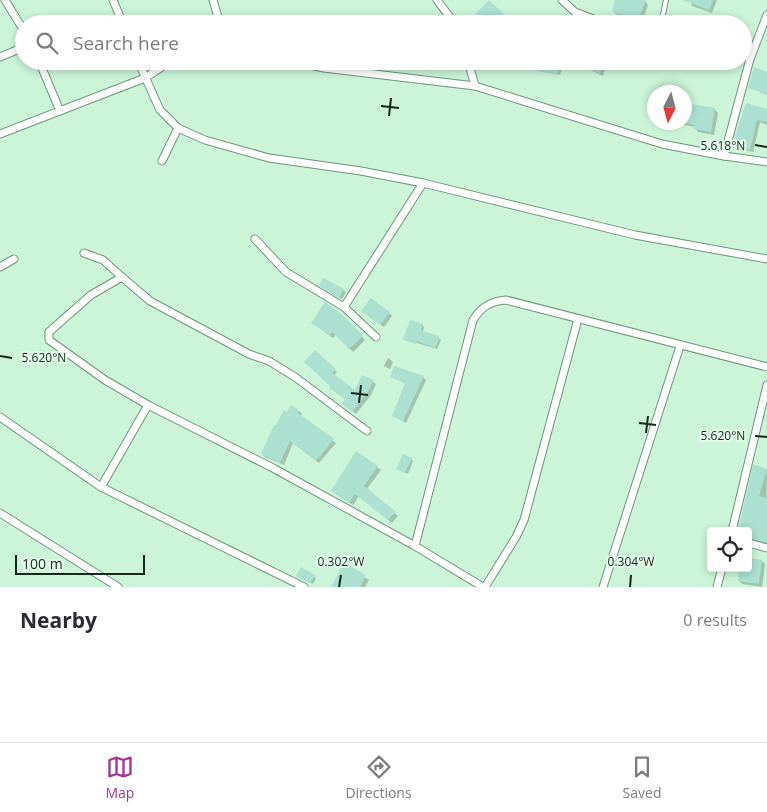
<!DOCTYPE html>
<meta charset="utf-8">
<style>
:root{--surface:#fff;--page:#f7f7f7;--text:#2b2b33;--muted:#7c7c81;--line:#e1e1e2;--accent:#a43491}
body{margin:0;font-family:"Open Sans",sans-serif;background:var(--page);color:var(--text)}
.controls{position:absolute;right:15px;bottom:15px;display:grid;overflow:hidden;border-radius:5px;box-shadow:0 2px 8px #0003}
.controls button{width:45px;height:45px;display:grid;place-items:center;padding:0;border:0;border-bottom:1px solid var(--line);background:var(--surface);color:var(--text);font:25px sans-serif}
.compass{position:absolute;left:647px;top:85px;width:45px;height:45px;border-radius:50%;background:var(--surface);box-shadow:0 2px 8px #0003;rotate:186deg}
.scale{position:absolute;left:15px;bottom:12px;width:130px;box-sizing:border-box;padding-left:5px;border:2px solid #16261b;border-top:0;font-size:14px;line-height:18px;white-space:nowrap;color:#16261b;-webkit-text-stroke:4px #e4fdec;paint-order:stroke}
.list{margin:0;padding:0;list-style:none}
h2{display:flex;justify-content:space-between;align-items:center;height:65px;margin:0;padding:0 20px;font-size:21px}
h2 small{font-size:16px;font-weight:400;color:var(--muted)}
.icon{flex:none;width:28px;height:28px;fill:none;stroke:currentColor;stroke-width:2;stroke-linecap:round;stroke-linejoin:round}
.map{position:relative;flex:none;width:767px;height:587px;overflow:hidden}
.search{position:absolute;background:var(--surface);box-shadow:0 2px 8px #0003;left:15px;right:15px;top:15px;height:55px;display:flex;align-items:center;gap:12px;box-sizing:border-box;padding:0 18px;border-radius:28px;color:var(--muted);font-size:19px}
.sheet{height:155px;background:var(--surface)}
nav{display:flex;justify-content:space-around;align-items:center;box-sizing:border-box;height:70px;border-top:1px solid var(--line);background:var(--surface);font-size:14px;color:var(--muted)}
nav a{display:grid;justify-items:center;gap:2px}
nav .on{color:var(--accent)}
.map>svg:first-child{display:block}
.shadow{fill:#0003}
.building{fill:#ace0d1}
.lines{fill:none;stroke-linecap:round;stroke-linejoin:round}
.lane-casing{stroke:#6d947a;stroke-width:6}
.street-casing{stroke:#6d947a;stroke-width:9}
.lane{stroke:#fff;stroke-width:4}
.street{stroke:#fff;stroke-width:7}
.ticks{fill:none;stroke:#16261b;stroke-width:2}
.ticks-label{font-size:12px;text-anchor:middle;fill:#16261b;stroke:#e4fdec;stroke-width:4;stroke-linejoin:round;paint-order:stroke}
</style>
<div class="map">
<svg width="767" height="587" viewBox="0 0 767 587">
<rect width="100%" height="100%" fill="#cbf4d8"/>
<g class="shadow">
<polygon points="617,0 645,1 648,5 642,23 616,14 613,10"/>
<polygon points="690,0 717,0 712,13 692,6"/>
<polygon points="489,1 506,18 500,24 477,24"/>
<polygon points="541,61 566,61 566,64 563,63 560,75 535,69 535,71 534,70"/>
<polygon points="591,61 607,61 603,76 588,69"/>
<polygon points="767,73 767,95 749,87"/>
<polygon points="684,103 714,109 718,113 714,135 698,132 695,127 671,122 684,122"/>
<polygon points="747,105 767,111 767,125 760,122 753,152 737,149 734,146"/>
<polygon points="324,279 346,292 342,299 322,287"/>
<polygon points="389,313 392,316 384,327 366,314"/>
<polygon points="342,316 365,340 353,352 336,334 333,338 313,323"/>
<polygon points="422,325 424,327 423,332 441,340 437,349 404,339"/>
<polygon points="316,352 337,372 334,376 356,392 363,376 376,384 371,395 356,414 346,406 346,400 332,386"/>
<polygon points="388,358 393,362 390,369 384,366"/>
<polygon points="392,376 423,377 426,380 406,423 393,416 406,384"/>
<polygon points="299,411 302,414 300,417 336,443 319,463 293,443 284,465 265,457 262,454 276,427 288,414"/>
<polygon points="357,453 381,470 366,490 398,516 392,523 359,496 353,505 336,494"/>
<polygon points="411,459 413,461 408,474 399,470"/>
<polygon points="754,466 767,470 766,544 748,540"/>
<polygon points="762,561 765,564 762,587 742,584 739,581 748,568"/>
<polygon points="345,565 369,580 365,587 334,587"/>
<polygon points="314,576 316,578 313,584 300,577"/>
</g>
<g class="building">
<polygon points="489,0 504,14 494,24 476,24 471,19"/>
<polygon points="615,0 646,0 638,20 612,11"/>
<polygon points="683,0 713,0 709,10"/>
<polygon points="534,61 560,61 557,75 532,70"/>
<polygon points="590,61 603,61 600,73 587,69"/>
<polygon points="754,67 767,72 767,94 748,88"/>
<polygon points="684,103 715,108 711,132 693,129 694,125 684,123"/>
<polygon points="746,103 767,109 767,122 757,120 750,150 732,146"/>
<polygon points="323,278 344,289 339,298 319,286"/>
<polygon points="371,298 390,312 380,325 361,311"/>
<polygon points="325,302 343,315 363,336 349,349 332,332 330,335 311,323"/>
<polygon points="410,320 423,324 421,330 440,337 435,348 417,341 416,344 403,340"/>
<polygon points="315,350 336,369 332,373 355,390 362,375 374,380 368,392 352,412 342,404 345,399 329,388 330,386 304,362"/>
<polygon points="394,366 424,376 403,421 392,416 405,383 390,377"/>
<polygon points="291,405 299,410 298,413 334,439 316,461 290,441 280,463 261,454 274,425 276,425 284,410 287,412"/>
<polygon points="356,451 378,466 364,486 396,512 388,520 355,494 349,503 331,491"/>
<polygon points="403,454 412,458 405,473 396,469"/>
<polygon points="753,464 767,469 759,496 767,498 767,543 748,538 748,531 738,531"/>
<polygon points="748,558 762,560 759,584 738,581 739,568 748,568"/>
<polygon points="344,563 366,575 360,587 331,587"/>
<polygon points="301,567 315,575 310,583 296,576"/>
</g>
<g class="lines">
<g class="lane-casing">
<polyline id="lane" points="661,24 666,0"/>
</g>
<g class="street-casing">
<g id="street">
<polyline points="5,0 24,31"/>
<polyline points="113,0 123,24"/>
<polyline points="213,0 220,24"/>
<polyline points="437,0 455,24"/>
<polyline points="562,0 575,12 606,24"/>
<polyline points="0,57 24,47"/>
<polyline points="39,61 60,111"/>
<polyline points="138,61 160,110 178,128 205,140 269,158 361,171 423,183 635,235 767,259"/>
<polyline points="291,61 324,68 475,86 662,144 724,156 767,162"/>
<polyline points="468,61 475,86"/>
<polyline points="0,134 145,78 171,61"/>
<polyline points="724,156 750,59 767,15"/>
<polyline points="162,161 178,128"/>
<polyline points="255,239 286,272 344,307 376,337"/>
<polyline points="84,253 103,260 122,277"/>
<polyline points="0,267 14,259"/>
<polyline points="344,307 423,183"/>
<polyline points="0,417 101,487 304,587"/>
<polyline points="367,431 295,377 269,361 249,354 150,301 122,277 91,295 49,332 49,340 105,380 148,405 273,468 415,546 483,587"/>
<polyline points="101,487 148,405"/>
<polyline points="0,513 118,587"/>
<polyline points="732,531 767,385"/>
<polyline points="748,543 767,548"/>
<path d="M415,546l58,-226c8,-13 18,-19 33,-20l261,67"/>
<polyline points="485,587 516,537 524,520 578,319"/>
<polyline points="603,587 680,346"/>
<polyline points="717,587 722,568"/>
</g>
</g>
<use href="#lane" class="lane"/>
<use href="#street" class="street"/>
</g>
<path class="ticks" d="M381,106l18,2M389,116l2,-18M755,145l12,2M0,356l12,2M351,393l17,2M359,403l2,-18M639,423l17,2M646,433l2,-17M755,436l12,1M339,587l2,-12M630,587l1,-12"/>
<g class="ticks-label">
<text x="723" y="150">5.618°N</text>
<text x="44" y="362">5.620°N</text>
<text x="723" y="440">5.620°N</text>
<text x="341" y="566">0.302°W</text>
<text x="631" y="566">0.304°W</text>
</g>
</svg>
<div class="controls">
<button><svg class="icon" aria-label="locate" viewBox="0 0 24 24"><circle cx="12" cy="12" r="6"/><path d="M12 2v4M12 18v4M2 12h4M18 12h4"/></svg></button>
</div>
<svg class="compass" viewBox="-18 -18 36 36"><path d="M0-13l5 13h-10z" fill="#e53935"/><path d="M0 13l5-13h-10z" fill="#7c7c81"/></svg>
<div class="scale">100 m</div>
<div class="search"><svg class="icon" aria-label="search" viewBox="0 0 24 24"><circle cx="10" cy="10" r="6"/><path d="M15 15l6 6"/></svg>Search here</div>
</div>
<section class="sheet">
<h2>Nearby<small>0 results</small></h2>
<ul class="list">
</ul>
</section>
<nav>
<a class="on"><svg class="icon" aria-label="map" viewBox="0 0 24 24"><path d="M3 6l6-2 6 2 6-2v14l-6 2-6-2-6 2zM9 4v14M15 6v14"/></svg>Map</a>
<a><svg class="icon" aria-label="directions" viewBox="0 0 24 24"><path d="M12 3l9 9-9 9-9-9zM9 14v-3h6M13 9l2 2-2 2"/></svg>Directions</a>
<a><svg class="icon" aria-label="saved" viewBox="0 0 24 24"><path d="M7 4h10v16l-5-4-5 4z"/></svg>Saved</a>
</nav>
